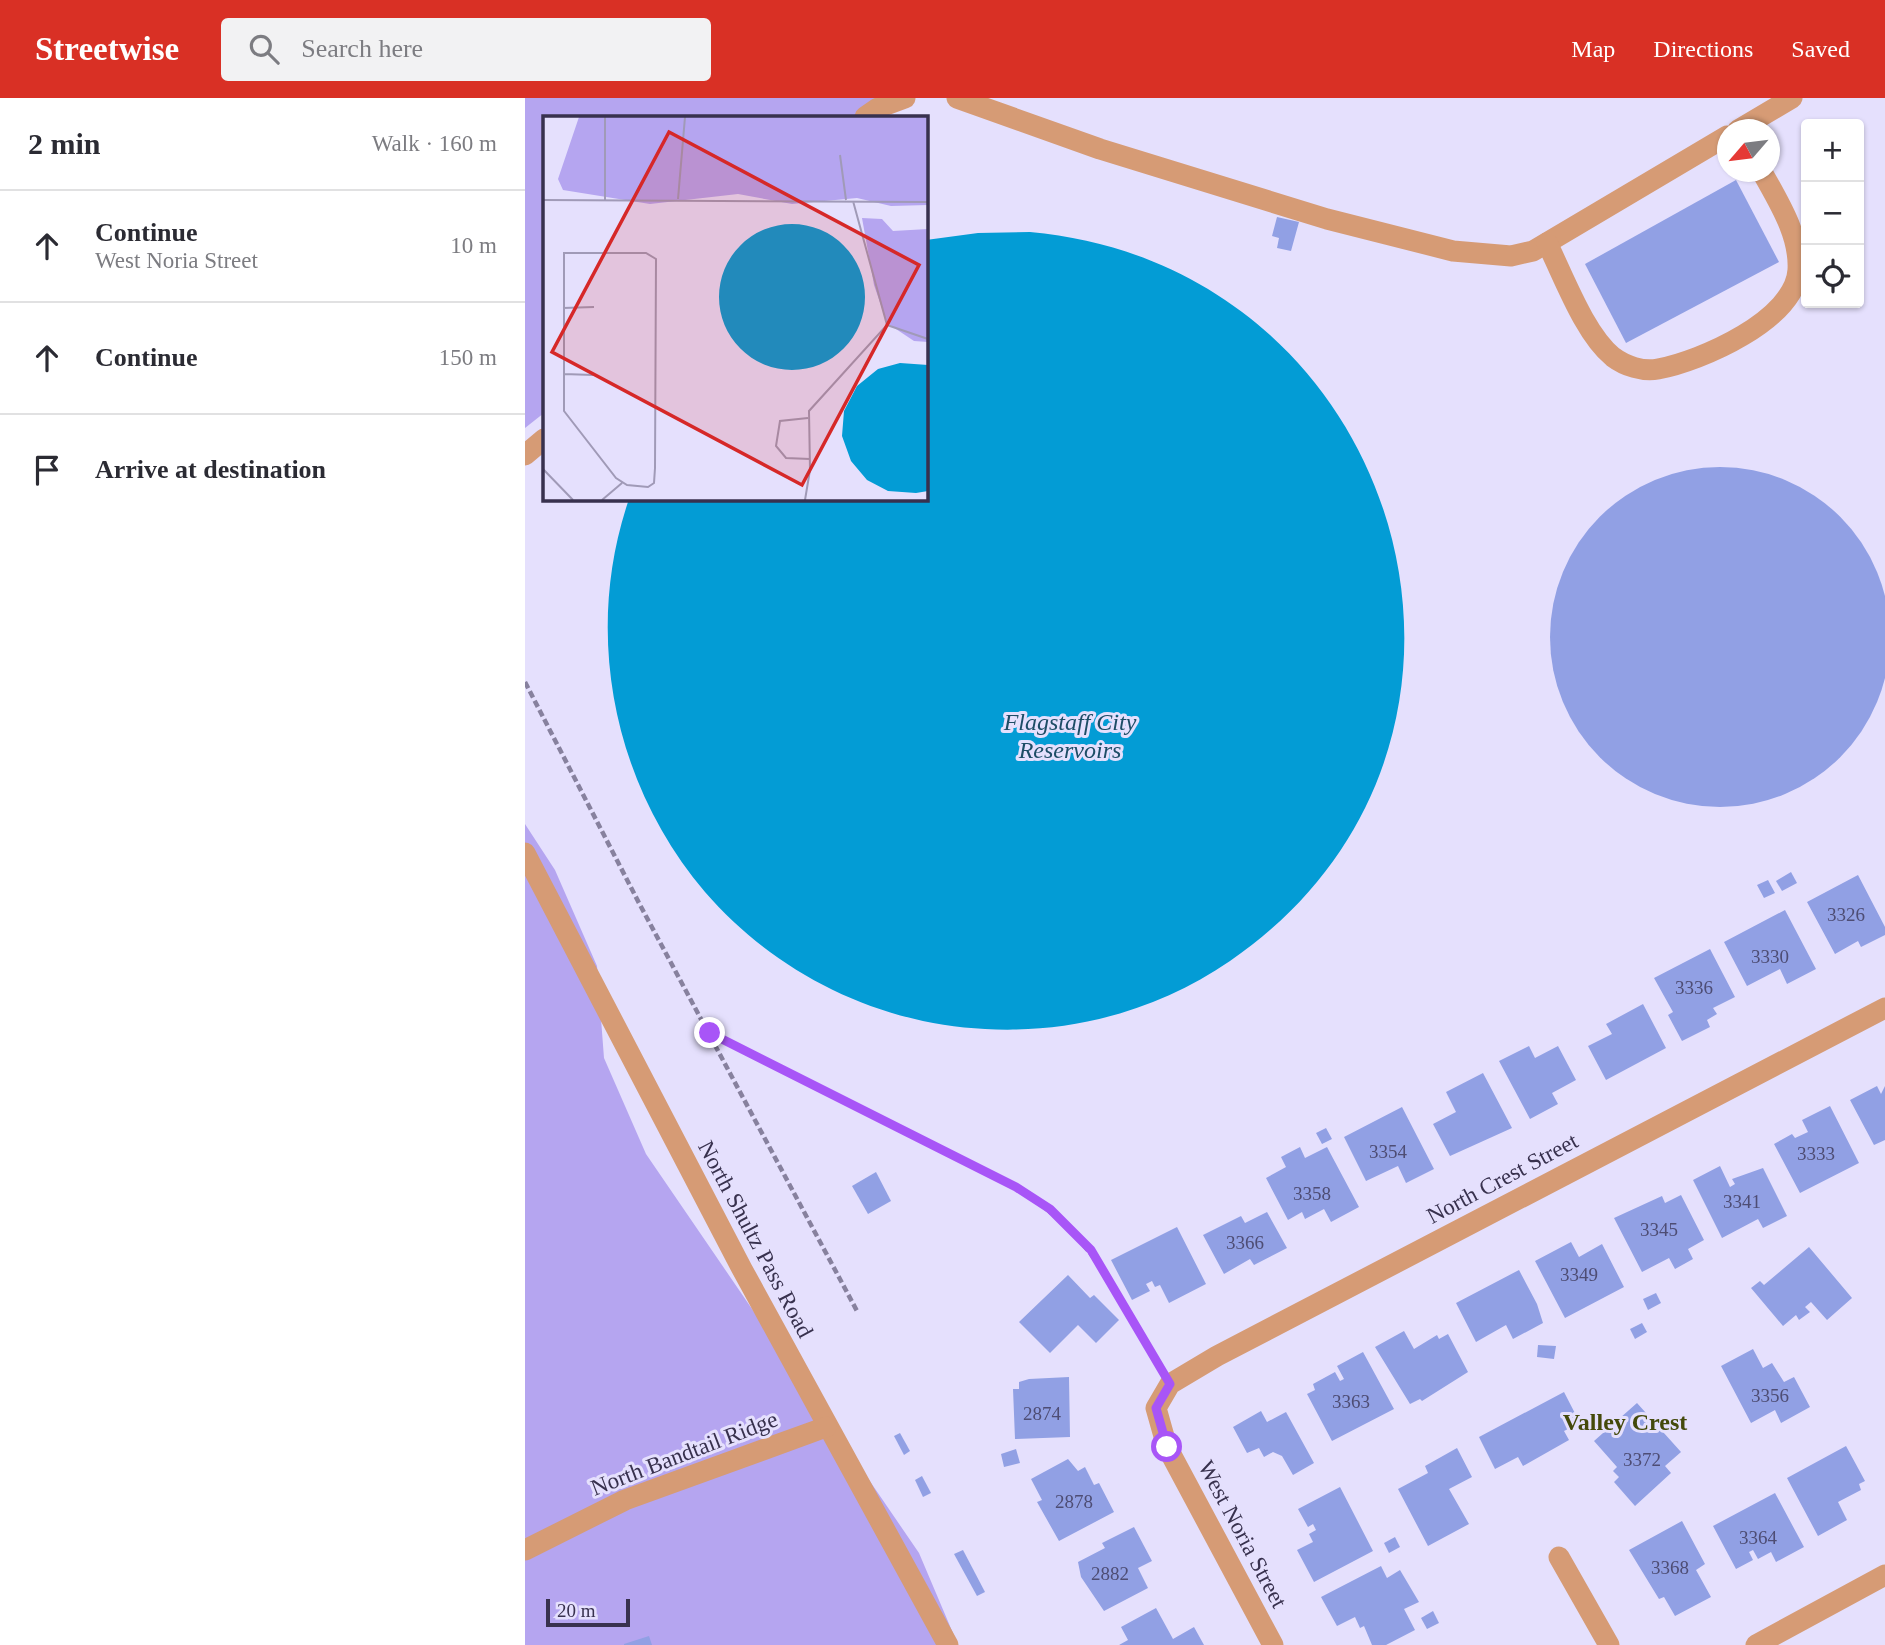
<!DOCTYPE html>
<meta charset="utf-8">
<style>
:root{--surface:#fff;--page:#f2f2f3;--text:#2b2b33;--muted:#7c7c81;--line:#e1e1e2;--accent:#d93025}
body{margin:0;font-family:Georgia,serif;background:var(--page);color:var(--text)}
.controls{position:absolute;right:21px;top:21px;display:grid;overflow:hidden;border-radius:7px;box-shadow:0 2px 5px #0004}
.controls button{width:63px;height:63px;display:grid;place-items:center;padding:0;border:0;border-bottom:2px solid var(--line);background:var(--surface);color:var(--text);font:35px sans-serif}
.compass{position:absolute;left:1192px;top:21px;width:63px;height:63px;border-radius:50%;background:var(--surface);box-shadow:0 2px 5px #0004;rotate:242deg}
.scale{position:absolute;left:21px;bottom:18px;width:84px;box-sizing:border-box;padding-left:7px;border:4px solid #38314e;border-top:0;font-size:19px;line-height:24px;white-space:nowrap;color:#38314e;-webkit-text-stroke:5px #e5e0fd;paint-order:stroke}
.stop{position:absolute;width:21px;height:21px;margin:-16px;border:5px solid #a855f7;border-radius:50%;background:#fff}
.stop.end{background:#a855f7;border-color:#fff;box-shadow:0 2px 7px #0008}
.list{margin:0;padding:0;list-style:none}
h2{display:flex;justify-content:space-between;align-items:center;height:91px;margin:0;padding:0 28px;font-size:30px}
h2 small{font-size:23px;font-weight:400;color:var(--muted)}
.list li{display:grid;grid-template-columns:46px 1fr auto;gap:21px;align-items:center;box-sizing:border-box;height:112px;padding:0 28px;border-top:2px solid var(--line)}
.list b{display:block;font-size:26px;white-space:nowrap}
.list p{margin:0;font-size:23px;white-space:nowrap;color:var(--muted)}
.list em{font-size:23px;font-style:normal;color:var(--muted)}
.icon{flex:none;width:38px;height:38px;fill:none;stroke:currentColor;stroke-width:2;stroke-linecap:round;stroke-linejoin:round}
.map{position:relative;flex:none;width:1360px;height:1547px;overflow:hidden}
header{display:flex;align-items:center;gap:42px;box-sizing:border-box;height:98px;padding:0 35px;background:var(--accent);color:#fff}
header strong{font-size:33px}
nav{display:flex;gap:38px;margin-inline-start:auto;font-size:24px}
.search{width:490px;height:63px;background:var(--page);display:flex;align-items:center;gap:18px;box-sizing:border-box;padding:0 24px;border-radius:7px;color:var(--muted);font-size:26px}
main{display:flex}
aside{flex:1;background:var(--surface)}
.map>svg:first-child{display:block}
.forest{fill:#b5a5f0}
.water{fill:#039cd5}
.building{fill:#91a0e4}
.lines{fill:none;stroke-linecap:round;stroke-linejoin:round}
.path{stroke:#87819e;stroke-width:4.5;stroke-dasharray:7 3.5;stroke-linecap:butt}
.minor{stroke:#d69b75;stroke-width:21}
.route{stroke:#a855f7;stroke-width:9}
.labels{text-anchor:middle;stroke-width:6;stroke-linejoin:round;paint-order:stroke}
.number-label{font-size:19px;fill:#4e4d74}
.street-label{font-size:23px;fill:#38314e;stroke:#e5e0fd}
.water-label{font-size:24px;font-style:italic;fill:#1d4d66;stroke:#e5e0fd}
.neighbourhood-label{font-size:24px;font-weight:bold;fill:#44490b;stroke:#e5e0fd}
.inset-road{fill:none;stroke:#a09ab7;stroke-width:2}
.view{fill:#d62828;fill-opacity:0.15;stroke:#d62828;stroke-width:3.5}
.inset-edge{fill:none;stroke:#38314e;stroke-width:3.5}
</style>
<header>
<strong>Streetwise</strong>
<div class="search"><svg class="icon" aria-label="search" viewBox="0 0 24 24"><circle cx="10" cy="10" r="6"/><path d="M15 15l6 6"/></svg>Search here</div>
<nav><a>Map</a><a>Directions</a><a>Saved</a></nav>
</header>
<main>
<aside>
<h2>2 min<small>Walk · 160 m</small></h2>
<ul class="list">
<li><svg class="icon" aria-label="ahead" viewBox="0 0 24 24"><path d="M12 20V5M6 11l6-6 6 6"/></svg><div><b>Continue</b><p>West Noria Street</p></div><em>10 m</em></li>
<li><svg class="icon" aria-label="ahead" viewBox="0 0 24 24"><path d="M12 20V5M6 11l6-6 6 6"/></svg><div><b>Continue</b></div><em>150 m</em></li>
<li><svg class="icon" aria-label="arrive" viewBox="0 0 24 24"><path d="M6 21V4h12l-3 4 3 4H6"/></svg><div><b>Arrive at destination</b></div></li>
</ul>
</aside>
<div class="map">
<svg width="1360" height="1547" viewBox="0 0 1360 1547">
<rect width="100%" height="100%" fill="#e5e0fd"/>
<g class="forest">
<polygon points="0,0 359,0 348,19 19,19 19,315 0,330"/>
<polygon points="0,726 30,772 72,868 79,960 121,1056 394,1455 433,1547 0,1547"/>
</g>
<path class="water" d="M505,134c376,34 515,513 200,729 -71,49 -158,73 -245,68 -107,-5 -210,-56 -280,-137 -92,-108 -122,-259 -76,-393h297v-259l52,-7z"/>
<g class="building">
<polygon points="1211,82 1254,164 1101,245 1060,166"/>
<polygon points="752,119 774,124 766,153 752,150 754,140 747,138"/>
<circle cx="1195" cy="539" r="170"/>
<polygon points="1266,774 1272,785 1257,793 1251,783"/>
<polygon points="1333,777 1360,829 1360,837 1336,849 1333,843 1310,856 1282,804"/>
<polygon points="1243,782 1250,795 1239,800 1232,787"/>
<polygon points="1260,812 1291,871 1262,886 1255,871 1222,888 1199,844"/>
<polygon points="1185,851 1210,899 1188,910 1192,916 1182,922 1185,929 1157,943 1143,917 1148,914 1129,880"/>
<polygon points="1118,906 1141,950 1081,982 1063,948 1087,936 1081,926"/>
<polygon points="1004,948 1010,960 1033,948 1051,982 1027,995 1033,1006 1005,1021 974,963"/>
<polygon points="958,975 987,1030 925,1058 908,1026 931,1014 921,994"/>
<polygon points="1352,988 1356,996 1360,988 1360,1042 1349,1047 1325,1002"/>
<polygon points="1305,1008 1334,1065 1275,1095 1249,1046 1267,1036 1270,1040 1283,1034 1277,1022"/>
<polygon points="877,1009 909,1071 881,1085 873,1068 841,1083 819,1039"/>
<polygon points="801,1030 807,1041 797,1046 791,1035"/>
<polygon points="775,1049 780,1060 802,1049 834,1109 806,1124 799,1111 780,1121 777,1114 763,1122 741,1080 761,1069 756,1059"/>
<polygon points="1195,1068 1205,1089 1210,1086 1207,1081 1238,1070 1262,1118 1238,1130 1233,1121 1197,1140 1168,1082"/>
<polygon points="351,1074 366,1103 343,1116 327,1088"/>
<polygon points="1156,1097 1179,1142 1163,1151 1168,1161 1150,1171 1144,1160 1117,1174 1089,1120 1137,1098 1140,1105"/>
<polygon points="742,1114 762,1150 729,1167 725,1161 699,1176 678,1137 716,1118 720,1125"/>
<polygon points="652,1129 681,1186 644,1205 635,1187 630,1189 627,1183 621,1186 625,1193 607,1202 586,1162"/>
<polygon points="1046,1144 1054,1159 1077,1146 1099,1189 1040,1220 1010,1163"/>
<polygon points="1284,1149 1327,1200 1302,1222 1286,1204 1280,1209 1285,1214 1274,1222 1271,1217 1258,1228 1226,1190 1235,1183 1239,1187"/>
<polygon points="994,1172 1012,1206 1018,1225 988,1241 981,1227 951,1244 931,1205"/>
<polygon points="543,1177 565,1200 569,1197 594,1222 571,1245 553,1227 525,1255 494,1224"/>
<polygon points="1131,1195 1136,1205 1123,1212 1118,1201"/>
<polygon points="1117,1225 1122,1234 1110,1241 1105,1231"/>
<polygon points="879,1233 889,1251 912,1237 914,1241 923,1236 943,1274 897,1303 895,1301 885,1306 850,1249"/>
<polygon points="1013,1247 1031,1248 1029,1261 1012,1259"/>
<polygon points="1228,1251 1238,1270 1247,1265 1259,1284 1269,1279 1285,1309 1256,1325 1250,1312 1226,1325 1196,1268"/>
<polygon points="838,1254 869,1311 807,1343 782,1296 790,1292 788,1286 810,1274 815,1283 819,1281 812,1268"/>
<polygon points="544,1279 545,1339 490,1341 488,1291 494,1291 494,1284 504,1281"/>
<polygon points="1039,1294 1055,1325 1039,1333 1044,1342 998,1368 993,1359 970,1371 954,1339"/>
<polygon points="1112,1305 1156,1354 1140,1368 1146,1375 1110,1408 1089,1384 1094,1379 1088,1373 1092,1369 1069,1343"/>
<polygon points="736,1313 742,1324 761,1314 789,1365 768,1377 757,1358 748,1354 739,1359 734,1350 722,1355 708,1329"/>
<polygon points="375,1335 385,1353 379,1357 369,1338"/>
<polygon points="1321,1348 1340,1383 1334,1386 1336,1392 1313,1404 1322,1422 1293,1438 1262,1380"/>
<polygon points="932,1350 947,1379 924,1391 944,1426 903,1448 873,1391 903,1375 900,1368"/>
<polygon points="491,1351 495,1365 479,1369 476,1356"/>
<polygon points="543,1361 553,1373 560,1369 569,1387 574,1385 589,1414 534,1443 512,1404 517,1402 506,1381"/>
<polygon points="397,1378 406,1395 398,1399 390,1382"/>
<polygon points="815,1389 848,1453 789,1484 772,1452 788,1444 784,1436 791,1432 788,1426 783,1429 773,1411"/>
<polygon points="1250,1395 1279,1449 1251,1464 1246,1454 1233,1461 1228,1452 1224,1454 1228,1462 1211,1471 1188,1428"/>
<polygon points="1157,1423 1180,1466 1171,1472 1186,1499 1150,1518 1139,1499 1134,1501 1104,1452"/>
<polygon points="609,1429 627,1463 613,1470 623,1490 579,1513 556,1479 553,1464 580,1450 577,1445"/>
<polygon points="870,1439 875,1449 864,1455 859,1445"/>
<polygon points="438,1452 460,1494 452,1498 429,1456"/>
<polygon points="856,1468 862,1480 875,1472 894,1504 879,1511 890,1532 861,1547 847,1547 839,1528 835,1530 830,1519 812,1528 796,1499"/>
<polygon points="631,1510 648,1541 669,1529 679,1547 594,1547 603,1542 596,1529"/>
<polygon points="908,1513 914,1525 902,1531 896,1520"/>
<polygon points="124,1538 127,1547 99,1547 99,1546"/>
</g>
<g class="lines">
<g class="path">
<polyline points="0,584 114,805 332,1213"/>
<path d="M186,936l305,153c77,50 98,100 143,177"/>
</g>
<g class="minor">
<polyline points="432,0 575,51 802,121 928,153 986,158 1008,153 1202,38"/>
<polyline points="340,19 353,10 380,0"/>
<polyline points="1213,32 1267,0"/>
<path d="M1022,145c17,34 37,90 66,114 12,9 30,15 45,12 43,-8 137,-49 140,-99 2,-35 -20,-69 -36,-98"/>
<polyline points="0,357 19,341"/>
<polyline points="0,755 217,1171 423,1547"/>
<polyline points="0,1452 100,1402 301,1329"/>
<polyline points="1034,1459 1084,1547"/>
<polyline points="748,1547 642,1349 631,1310 645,1286 692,1258 1360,910"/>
<polyline points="1231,1547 1360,1477"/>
</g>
</g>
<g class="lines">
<polyline class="route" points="185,935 491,1089 525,1111 566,1152 645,1286 631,1310 642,1349"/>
</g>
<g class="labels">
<g class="number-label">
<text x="1321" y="823">3326</text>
<text x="1245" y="865">3330</text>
<text x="1169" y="896">3336</text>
<text x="863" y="1060">3354</text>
<text x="1291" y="1062">3333</text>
<text x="787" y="1102">3358</text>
<text x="1217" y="1110">3341</text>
<text x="1134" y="1138">3345</text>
<text x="720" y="1151">3366</text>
<text x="1054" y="1183">3349</text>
<text x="1245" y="1304">3356</text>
<text x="826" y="1310">3363</text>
<text x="517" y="1322">2874</text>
<text x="1117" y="1368">3372</text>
<text x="549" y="1410">2878</text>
<text x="1233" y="1446">3364</text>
<text x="1145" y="1476">3368</text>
<text x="585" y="1482">2882</text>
</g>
<g class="street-label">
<text transform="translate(977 1080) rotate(-28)" y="8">North Crest Street</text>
<text transform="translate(231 1141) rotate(62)" y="8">North Shultz Pass Road</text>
<text transform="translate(159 1355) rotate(-21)" y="8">North Bandtail Ridge</text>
<text transform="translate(718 1436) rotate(62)" y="8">West Noria Street</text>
</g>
<g class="water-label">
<text x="545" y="632">Flagstaff City<tspan x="545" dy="28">Reservoirs</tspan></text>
</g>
<g class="neighbourhood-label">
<text x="1100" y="1332">Valley Crest</text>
</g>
</g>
<g transform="translate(18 18)">
<rect width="385" height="385" fill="#e5e0fd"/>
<path d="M36,1h349v88l-37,1 -34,-8 -65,6 -54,-10 -88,10 -87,-14 -5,-11zM319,102l20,1 11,12 35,-2v113l-14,-1 -27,-18 -13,-38z" fill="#b5a5f0"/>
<path d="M176 181a73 73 0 1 1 146 0a73 73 0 1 1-146 0ZM357,247l28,2v126l-12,2 -28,-2 -21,-11 -16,-19 -9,-25 2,-25 13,-25 21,-17z" fill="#039cd5"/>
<path class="inset-road" d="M297,39l6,45M135,83l7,-82M0,84l385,2M62,84v-83M21,137h82l10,6 -1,209 -1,15 -6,4 -21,-2 -11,-7 -52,-67zM20,192l31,-1M344,209l41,14M21,258l29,1M265,302l-28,3 -4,25 10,12 24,1M0,353l30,31M59,384l20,-17M262,384l5,-30 -1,-59 78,-86 -34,-124"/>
<path class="view" d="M126,16l250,133 -117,220 -250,-133z"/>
<rect width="385" height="385" class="inset-edge"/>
</g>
</svg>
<div class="controls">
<button>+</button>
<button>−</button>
<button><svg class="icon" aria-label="locate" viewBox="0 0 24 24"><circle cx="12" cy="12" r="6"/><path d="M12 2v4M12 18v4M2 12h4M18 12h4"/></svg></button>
</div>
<svg class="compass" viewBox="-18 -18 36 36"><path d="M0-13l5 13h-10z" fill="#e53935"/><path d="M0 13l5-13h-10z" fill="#7c7c81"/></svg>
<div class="scale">20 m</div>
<div class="stop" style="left:642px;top:1349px"></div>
<div class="stop end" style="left:185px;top:935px"></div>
</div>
</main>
